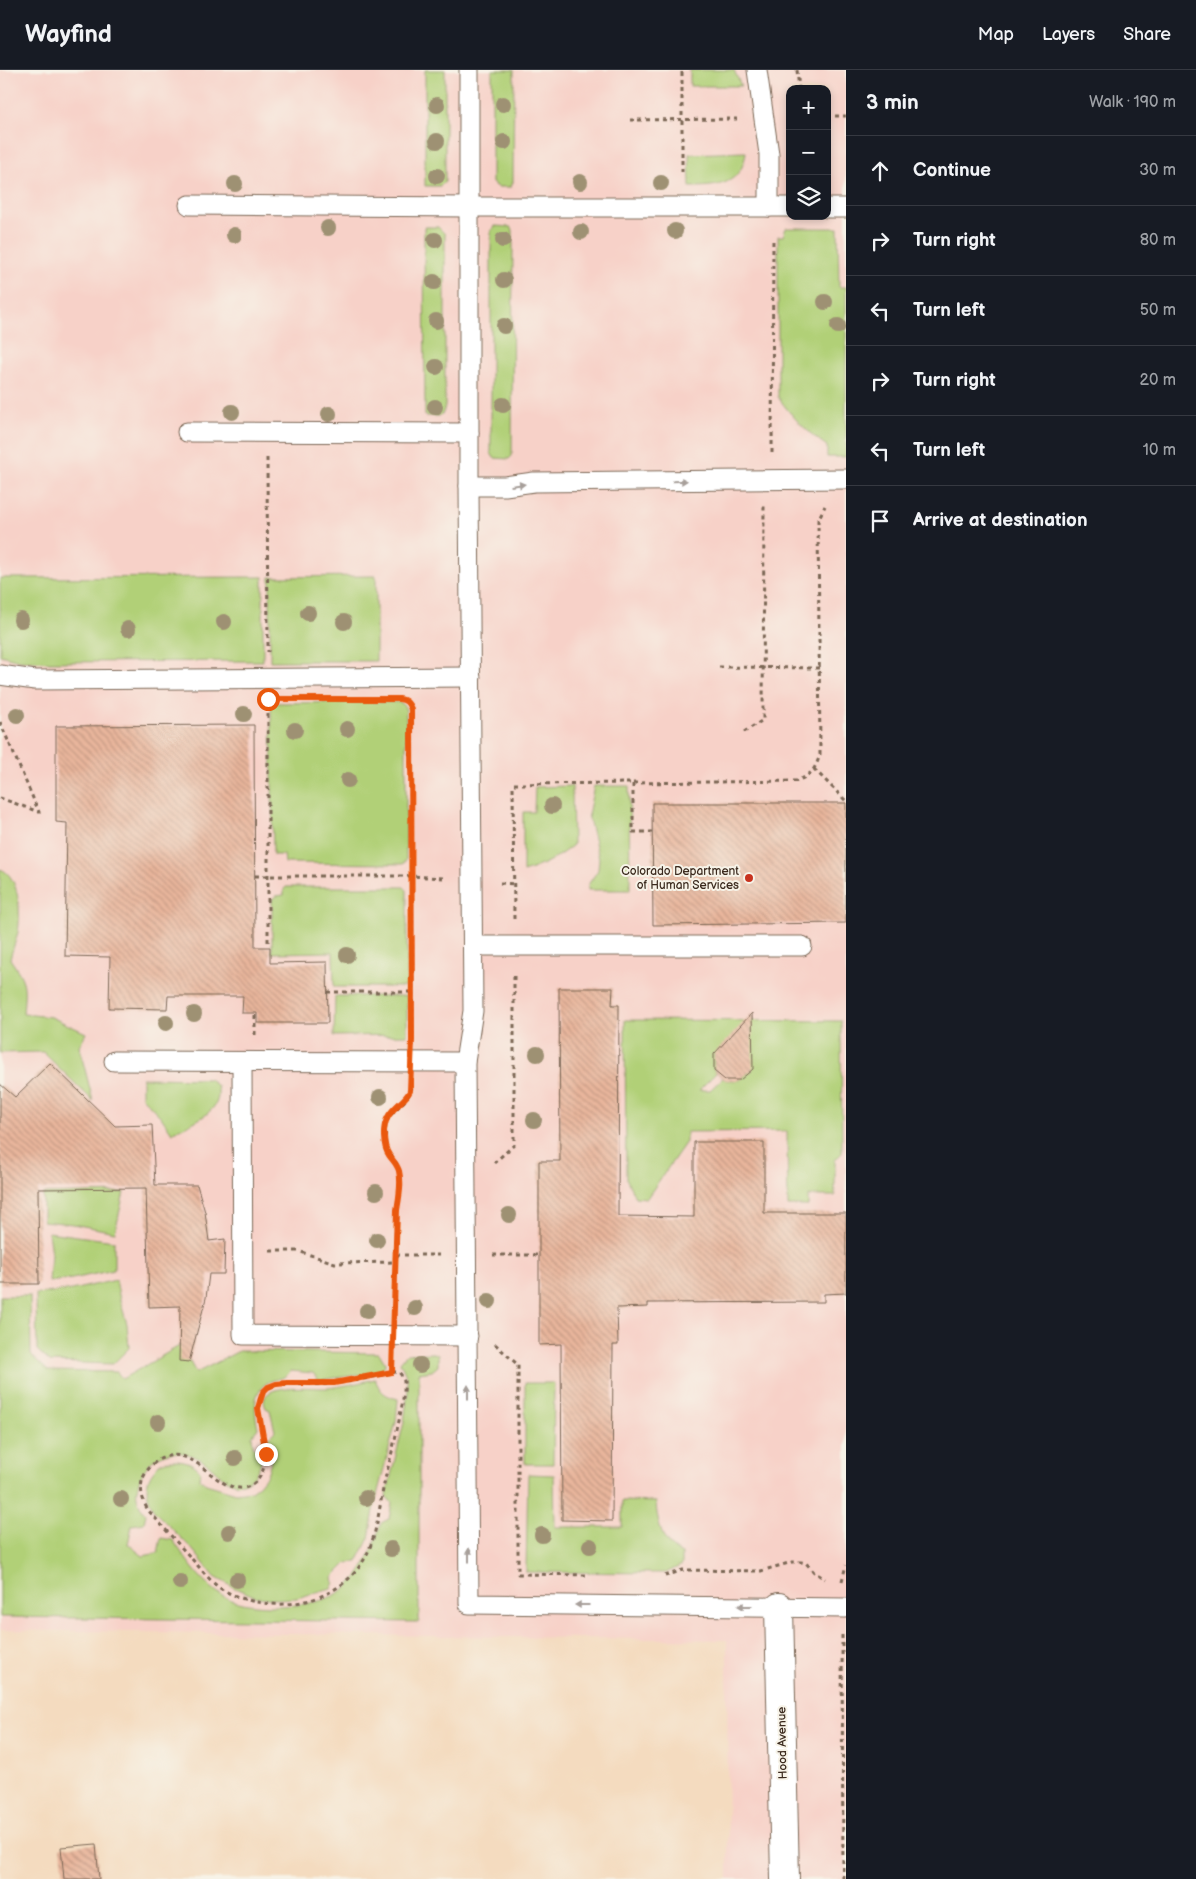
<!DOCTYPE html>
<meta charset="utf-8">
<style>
:root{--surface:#171b24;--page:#242831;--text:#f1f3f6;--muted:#9ea1a6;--line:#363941}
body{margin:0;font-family:"Balsamiq Sans",sans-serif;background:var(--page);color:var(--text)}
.controls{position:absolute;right:15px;top:15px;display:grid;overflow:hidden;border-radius:10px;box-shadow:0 2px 8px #0003}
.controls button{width:45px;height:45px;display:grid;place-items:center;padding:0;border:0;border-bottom:1px solid var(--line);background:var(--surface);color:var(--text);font:25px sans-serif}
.stop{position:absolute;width:15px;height:15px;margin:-11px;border:4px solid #ea580c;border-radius:50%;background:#fff}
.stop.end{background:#ea580c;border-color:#fff;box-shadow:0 1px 5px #0008}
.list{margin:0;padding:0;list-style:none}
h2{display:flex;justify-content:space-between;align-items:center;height:65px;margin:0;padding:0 20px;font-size:21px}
h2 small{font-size:16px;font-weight:400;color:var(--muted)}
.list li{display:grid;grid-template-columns:32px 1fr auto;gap:15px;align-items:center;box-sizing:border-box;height:70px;padding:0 20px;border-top:1px solid var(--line)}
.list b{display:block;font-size:19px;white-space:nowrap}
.list em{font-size:16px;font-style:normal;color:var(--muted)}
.icon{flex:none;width:28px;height:28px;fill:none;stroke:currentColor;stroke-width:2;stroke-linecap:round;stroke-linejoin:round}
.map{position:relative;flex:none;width:846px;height:1809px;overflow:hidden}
header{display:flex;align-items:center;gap:30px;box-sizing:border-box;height:70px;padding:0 25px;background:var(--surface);border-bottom:1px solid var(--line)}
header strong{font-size:24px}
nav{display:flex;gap:28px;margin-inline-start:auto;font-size:18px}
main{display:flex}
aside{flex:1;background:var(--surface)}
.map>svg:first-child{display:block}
.built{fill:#f7d1c8;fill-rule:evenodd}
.green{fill:#b1d077;stroke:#767d4a;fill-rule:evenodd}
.building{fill:url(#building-back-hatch)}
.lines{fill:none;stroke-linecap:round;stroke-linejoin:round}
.lane-casing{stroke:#7c6856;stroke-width:21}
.street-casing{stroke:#7c6856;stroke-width:30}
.path{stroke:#7c6856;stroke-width:3;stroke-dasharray:4 4;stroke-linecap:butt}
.lane{stroke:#fff;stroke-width:19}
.street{stroke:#fff;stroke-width:28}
.tree{fill:#9e9173}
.oneway{fill:#a79f9a}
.route{stroke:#ea580c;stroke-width:6}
.poi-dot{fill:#c8321e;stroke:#f7f3e8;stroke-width:2}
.labels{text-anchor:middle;stroke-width:4;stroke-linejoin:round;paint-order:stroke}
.poi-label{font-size:12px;fill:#3b2a1e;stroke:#f7f3e8;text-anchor:end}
.street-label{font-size:12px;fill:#3b2a1e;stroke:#f7f3e8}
</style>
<header>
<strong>Wayfind</strong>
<nav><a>Map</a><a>Layers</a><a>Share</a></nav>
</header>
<main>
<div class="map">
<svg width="846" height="1809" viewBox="0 0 846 1809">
<defs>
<pattern id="building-back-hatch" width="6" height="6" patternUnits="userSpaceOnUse" patternTransform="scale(1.25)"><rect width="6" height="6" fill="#e9b69c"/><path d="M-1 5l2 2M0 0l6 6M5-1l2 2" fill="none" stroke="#be947f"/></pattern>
</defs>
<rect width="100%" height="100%" fill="#f7f3e8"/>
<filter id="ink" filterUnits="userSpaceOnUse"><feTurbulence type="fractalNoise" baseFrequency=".02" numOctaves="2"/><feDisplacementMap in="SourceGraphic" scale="10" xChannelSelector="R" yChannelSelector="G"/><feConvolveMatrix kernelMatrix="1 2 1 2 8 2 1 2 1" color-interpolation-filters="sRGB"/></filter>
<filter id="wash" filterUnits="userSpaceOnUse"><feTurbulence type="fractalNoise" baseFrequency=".0096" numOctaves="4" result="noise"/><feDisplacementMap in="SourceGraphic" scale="20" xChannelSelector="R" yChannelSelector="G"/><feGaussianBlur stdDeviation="1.12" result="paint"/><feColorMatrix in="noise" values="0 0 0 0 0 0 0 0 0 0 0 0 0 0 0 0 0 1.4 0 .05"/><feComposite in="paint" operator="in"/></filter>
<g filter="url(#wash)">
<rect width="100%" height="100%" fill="#f4dbbf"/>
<path class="built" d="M0,0h846v1809h-118l-1,-239 -727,-10zM790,19h37v127h-37z"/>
<g class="green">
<polygon points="425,0 445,0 445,112 440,116 425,116"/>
<polygon points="492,0 514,0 513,112 511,117 498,117 492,113"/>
<polygon points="690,0 734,0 741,16 690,16"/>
<path d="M746,82c-4,33 -29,35 -56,35l-1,-33z"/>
<polygon points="495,156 511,157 513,160 512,386 509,389 494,388 491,383 491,161"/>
<polygon points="424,157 438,157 445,164 445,336 443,343 439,346 425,346"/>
<path d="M786,158h52l1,59h7v170h-19v-11c-20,-14 -35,-29 -49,-49v-161h5z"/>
<polygon points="376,506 376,591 270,591 270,507"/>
<polygon points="263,507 263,591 48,592 19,590 0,585 0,508"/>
<polygon points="398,632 403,634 406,640 406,790 403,794 285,793 284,785 273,785 271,633"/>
<path d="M572,716l1,59c-16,13 -31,21 -50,27v-60h11l1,-25z"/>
<polygon points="594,716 629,716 630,820 588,820 588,815 598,800 599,788 588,745"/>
<path d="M0,799c20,6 21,46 18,63 -2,9 -6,18 -8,27 17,24 15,26 13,55l28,3 35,16 -7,13 14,55 -50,-49 -43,1z"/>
<polygon points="286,817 404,817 407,820 407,917 334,917 333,882 272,883 272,829 276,826 284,825 284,819"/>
<polygon points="335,926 407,926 407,965 334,966"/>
<path d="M625,950l216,1 1,132 -7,7v36h-27v10h-20l-1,-75 -101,1v10l-39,56 -12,-1 -9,-19zM714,984l39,15 -13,11h-14l-3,-2 -13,12h-11l17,-17 -2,-2z"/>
<path d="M142,1008l67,1 8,7c8,27 -26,36 -45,47l-11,-16 -19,-20z"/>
<polygon points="124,1122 115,1162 73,1154 43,1151 43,1124"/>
<polygon points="48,1162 114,1171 114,1200 72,1209 49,1212 51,1184"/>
<polygon points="116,1210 120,1230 127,1254 129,1278 113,1294 50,1292 37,1280 36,1224 72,1220"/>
<path d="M0,1226h30l1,59 17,16 69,1 5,7 59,-34 15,28 43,-22 140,2 6,10 -1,5 -11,5 -54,7 -6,-7 -22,-2c-6,7 -9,7 -17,9 -23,7 -20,30 -16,48l-6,8 1,10 9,8c-1,18 -15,38 -35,26 -9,-5 -15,-14 -24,-19 -25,-16 -53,-9 -63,18 -6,15 -4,23 6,35l-2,9 -12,2 -4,19 15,12 15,-3 3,-15 12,2c13,19 25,38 44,52 15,12 40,14 59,14 66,-1 87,-21 105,-83l8,-4 3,-16 -6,-7 18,-74 4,-31 -1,-13 -7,-16 7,-8 27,-1 4,2v11l-6,5 -13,2v249l-419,-5z"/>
<path d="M375,1309c5,13 10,17 23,20l-2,23 -20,77 -7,39 -12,24 -10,1 -14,14 1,6 -3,5 -34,10 -21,1 -19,-2 -22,-9 -20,-11 -23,-28 -37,-37c-9,-15 -12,-29 0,-43 2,-2 3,-5 6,-6 11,-6 32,-3 39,8l-1,8 7,5 30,9 15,-2 8,-6 8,-10 4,-14 -3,-23 7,-7 -5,-21 -4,-2c-13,-28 50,-19 62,-20 16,-2 31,-5 47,-9z"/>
<polygon points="525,1313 554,1313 553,1394 525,1394"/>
<path d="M528,1404l26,1 1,52h67v-26l34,1c1,20 6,44 26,52v11l-16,8 -140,-1z"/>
</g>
<g id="blocks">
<g class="building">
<polygon points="254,655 255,877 270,877 270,893 327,892 328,953 257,953 257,943 242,943 243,926 168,926 167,939 109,938 110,887 65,886 67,753 56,752 56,656"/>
<polygon points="652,733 846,733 846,853 653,855"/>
<polygon points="559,918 613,918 612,935 619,935 618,1146 694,1147 694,1072 764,1072 764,1143 846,1143 846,1223 824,1224 824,1232 648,1233 648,1237 617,1238 618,1275 613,1275 612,1451 562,1450 561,1274 539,1275 539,1091 560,1091"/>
<polygon points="752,943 753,999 740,1010 725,1010 714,1001 714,984"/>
<polygon points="50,993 115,1056 152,1055 155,1115 197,1115 205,1142 209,1171 225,1169 224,1204 209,1204 206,1228 189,1292 179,1291 180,1236 149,1237 146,1118 38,1119 39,1214 0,1214 0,1014 15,1027"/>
<polygon points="96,1774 99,1809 64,1809 61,1777"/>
</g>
</g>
</g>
<g filter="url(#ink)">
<use href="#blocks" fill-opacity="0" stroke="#7c6856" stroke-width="1"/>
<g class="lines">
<g class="lane-casing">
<g id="lane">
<polyline points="469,0 469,416 473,941 465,992 469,1534 846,1538"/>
<polyline points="189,135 469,137 769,137 769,84 757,0"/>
<polyline points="769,137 790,137"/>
<polyline points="827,138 846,138"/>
<polyline points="187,362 469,363"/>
<polyline points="469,416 505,416 534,412 846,409"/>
<polyline points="0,605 35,610 471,607"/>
<polyline points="473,876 802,876"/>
<polyline points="114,991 465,992"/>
<polyline points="242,992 243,1265 468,1266"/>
</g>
</g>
<g class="street-casing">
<polyline id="street" points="779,1537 785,1809"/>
</g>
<g class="path">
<polyline points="797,0 799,19"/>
<polyline points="827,46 846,46"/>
<polyline points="630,50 737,49"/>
<polyline points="682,102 682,0"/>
<polyline points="772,383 773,168"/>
<polyline points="267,388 268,582"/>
<polyline points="719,597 819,598"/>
<polyline points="409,635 411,639 412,964"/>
<polyline points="268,636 268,874"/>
<polyline points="0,652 39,742 0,728"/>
<polyline points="744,662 763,650 764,435"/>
<polyline points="814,699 846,731"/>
<path d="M633,713l163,-2c15,-5 20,-13 24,-27l-2,-234 7,-14"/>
<polyline points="255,806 411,806 444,808"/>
<polyline points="500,813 514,814"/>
<polyline points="514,849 513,714 633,713 633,762 652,762"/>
<polyline points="327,922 411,922"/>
<polyline points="255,965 255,943"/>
<polyline points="494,1093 514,1075 514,903"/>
<polyline points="270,1181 298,1181 335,1193 396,1192"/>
<polyline points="396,1185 439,1185"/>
<polyline points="493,1185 540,1185"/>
<polyline points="394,1238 397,1140 400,1120 400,1104 397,1095 385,1078 385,1056 388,1047 407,1028 411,1018"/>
<polyline points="495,1274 518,1295 518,1504 589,1505"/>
<path d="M392,1302h7c2,3 5,6 5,10 1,7 -1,16 -2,23 -4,22 -9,44 -15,66 -7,27 -8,56 -19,81 -25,54 -96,65 -145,38 -9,-5 -17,-15 -24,-23 -17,-19 -34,-38 -51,-57 -5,-8 -8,-19 -6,-29 2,-8 10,-17 16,-21 37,-20 54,31 86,28 6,-1 11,-5 15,-10 19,-30 -11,-64 4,-85 3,-5 10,-8 16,-9 14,-2 28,0 42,0 24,-1 48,-6 71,-12z"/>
<polyline points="665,1506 683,1500 761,1501 792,1492 801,1492 806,1493 814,1502 825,1509"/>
<polyline points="842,1511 846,1495"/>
<polyline points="842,1565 843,1809"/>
</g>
<use href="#lane" class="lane"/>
<use href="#street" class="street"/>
</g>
<g class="tree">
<circle cx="503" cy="34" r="8"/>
<circle cx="437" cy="35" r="8"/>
<circle cx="437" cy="71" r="8"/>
<circle cx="504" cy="72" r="8"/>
<circle cx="437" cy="106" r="8"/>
<circle cx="580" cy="112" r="8"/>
<circle cx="661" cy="113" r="8"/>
<circle cx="235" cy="114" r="8"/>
<circle cx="328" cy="158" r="8"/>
<circle cx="675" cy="161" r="8"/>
<circle cx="581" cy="162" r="8"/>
<circle cx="234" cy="165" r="8"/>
<circle cx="435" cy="170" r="8"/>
<circle cx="503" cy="170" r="8"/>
<circle cx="504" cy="210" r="8"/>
<circle cx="434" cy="212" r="8"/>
<circle cx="825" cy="232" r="8"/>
<circle cx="436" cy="251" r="8"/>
<circle cx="504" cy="256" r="8"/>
<circle cx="838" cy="256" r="8"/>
<circle cx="436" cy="297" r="8"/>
<circle cx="503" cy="335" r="8"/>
<circle cx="435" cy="337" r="8"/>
<circle cx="232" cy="342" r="8"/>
<circle cx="329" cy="344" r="8"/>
<circle cx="308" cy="543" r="8"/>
<circle cx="21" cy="550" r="8"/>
<circle cx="224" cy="552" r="8"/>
<circle cx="344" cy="552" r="8"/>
<circle cx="128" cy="559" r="8"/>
<circle cx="244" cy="644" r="8"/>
<circle cx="17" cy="645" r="8"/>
<circle cx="347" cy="659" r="8"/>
<circle cx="295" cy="660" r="8"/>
<circle cx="348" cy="710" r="8"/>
<circle cx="552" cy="736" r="8"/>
<circle cx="347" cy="885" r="8"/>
<circle cx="194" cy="944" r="8"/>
<circle cx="166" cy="953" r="8"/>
<circle cx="537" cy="984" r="8"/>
<circle cx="380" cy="1027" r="8"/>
<circle cx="534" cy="1050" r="8"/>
<circle cx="376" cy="1122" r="8"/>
<circle cx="509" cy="1145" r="8"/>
<circle cx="377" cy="1170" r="8"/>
<circle cx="489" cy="1231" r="8"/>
<circle cx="415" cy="1238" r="8"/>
<circle cx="367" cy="1241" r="8"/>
<circle cx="420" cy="1295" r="8"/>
<circle cx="158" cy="1352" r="8"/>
<circle cx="235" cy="1388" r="8"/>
<circle cx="366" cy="1428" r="8"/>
<circle cx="121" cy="1429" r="8"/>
<circle cx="229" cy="1462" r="8"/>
<circle cx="542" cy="1465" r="8"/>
<circle cx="590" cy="1476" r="8"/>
<circle cx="391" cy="1479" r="8"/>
<circle cx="237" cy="1510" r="8"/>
<circle cx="180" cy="1512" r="8"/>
</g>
<defs><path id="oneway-solid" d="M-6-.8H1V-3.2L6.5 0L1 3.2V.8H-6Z" transform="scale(1.25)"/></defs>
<g class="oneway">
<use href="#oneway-solid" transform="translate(680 411) rotate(-1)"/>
<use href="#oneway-solid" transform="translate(518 415) rotate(-7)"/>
<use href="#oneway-solid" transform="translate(468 1322) rotate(-90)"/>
<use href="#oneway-solid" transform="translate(469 1485) rotate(-90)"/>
<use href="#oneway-solid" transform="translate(582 1535) rotate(-180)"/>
<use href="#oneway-solid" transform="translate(745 1536) rotate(-180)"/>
</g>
</g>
<g class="lines" filter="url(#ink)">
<path class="route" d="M266,1384l-8,-46 5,-16 5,-5 8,-3 11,-1h47l58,-11 5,-162c2,-12 5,-26 2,-39 -2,-7 -6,-10 -10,-16 -6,-9 -7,-28 -1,-38 5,-10 17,-16 22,-26l2,-51 -1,-331c-3,-7 -5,-9 -12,-10h-131"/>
</g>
<circle class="poi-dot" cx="749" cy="808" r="5"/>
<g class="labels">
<g class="poi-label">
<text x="739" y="805">Colorado Department<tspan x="739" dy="14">of Human Services</tspan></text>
</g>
<g class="street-label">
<text transform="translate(782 1673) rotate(-91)" y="4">Hood Avenue</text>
</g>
</g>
</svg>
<div class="controls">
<button>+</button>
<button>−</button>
<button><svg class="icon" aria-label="layers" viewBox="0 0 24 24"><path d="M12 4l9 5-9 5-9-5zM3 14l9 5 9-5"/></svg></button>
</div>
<div class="stop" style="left:268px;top:629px"></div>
<div class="stop end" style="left:266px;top:1384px"></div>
</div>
<aside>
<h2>3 min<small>Walk · 190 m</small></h2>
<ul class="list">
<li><svg class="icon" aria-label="ahead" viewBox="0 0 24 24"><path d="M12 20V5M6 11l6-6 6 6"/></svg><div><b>Continue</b></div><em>30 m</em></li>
<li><svg class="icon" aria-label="right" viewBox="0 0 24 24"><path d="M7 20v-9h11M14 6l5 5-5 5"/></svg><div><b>Turn right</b></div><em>80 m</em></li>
<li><svg class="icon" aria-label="left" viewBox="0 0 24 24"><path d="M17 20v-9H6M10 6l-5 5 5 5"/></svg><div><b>Turn left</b></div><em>50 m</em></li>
<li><svg class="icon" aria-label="right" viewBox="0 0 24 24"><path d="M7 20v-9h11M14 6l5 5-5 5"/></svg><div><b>Turn right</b></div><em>20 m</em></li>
<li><svg class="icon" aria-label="left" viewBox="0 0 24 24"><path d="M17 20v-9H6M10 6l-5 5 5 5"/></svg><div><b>Turn left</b></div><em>10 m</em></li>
<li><svg class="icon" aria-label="arrive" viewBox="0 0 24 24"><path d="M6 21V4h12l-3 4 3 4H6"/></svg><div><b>Arrive at destination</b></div></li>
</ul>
</aside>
</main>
